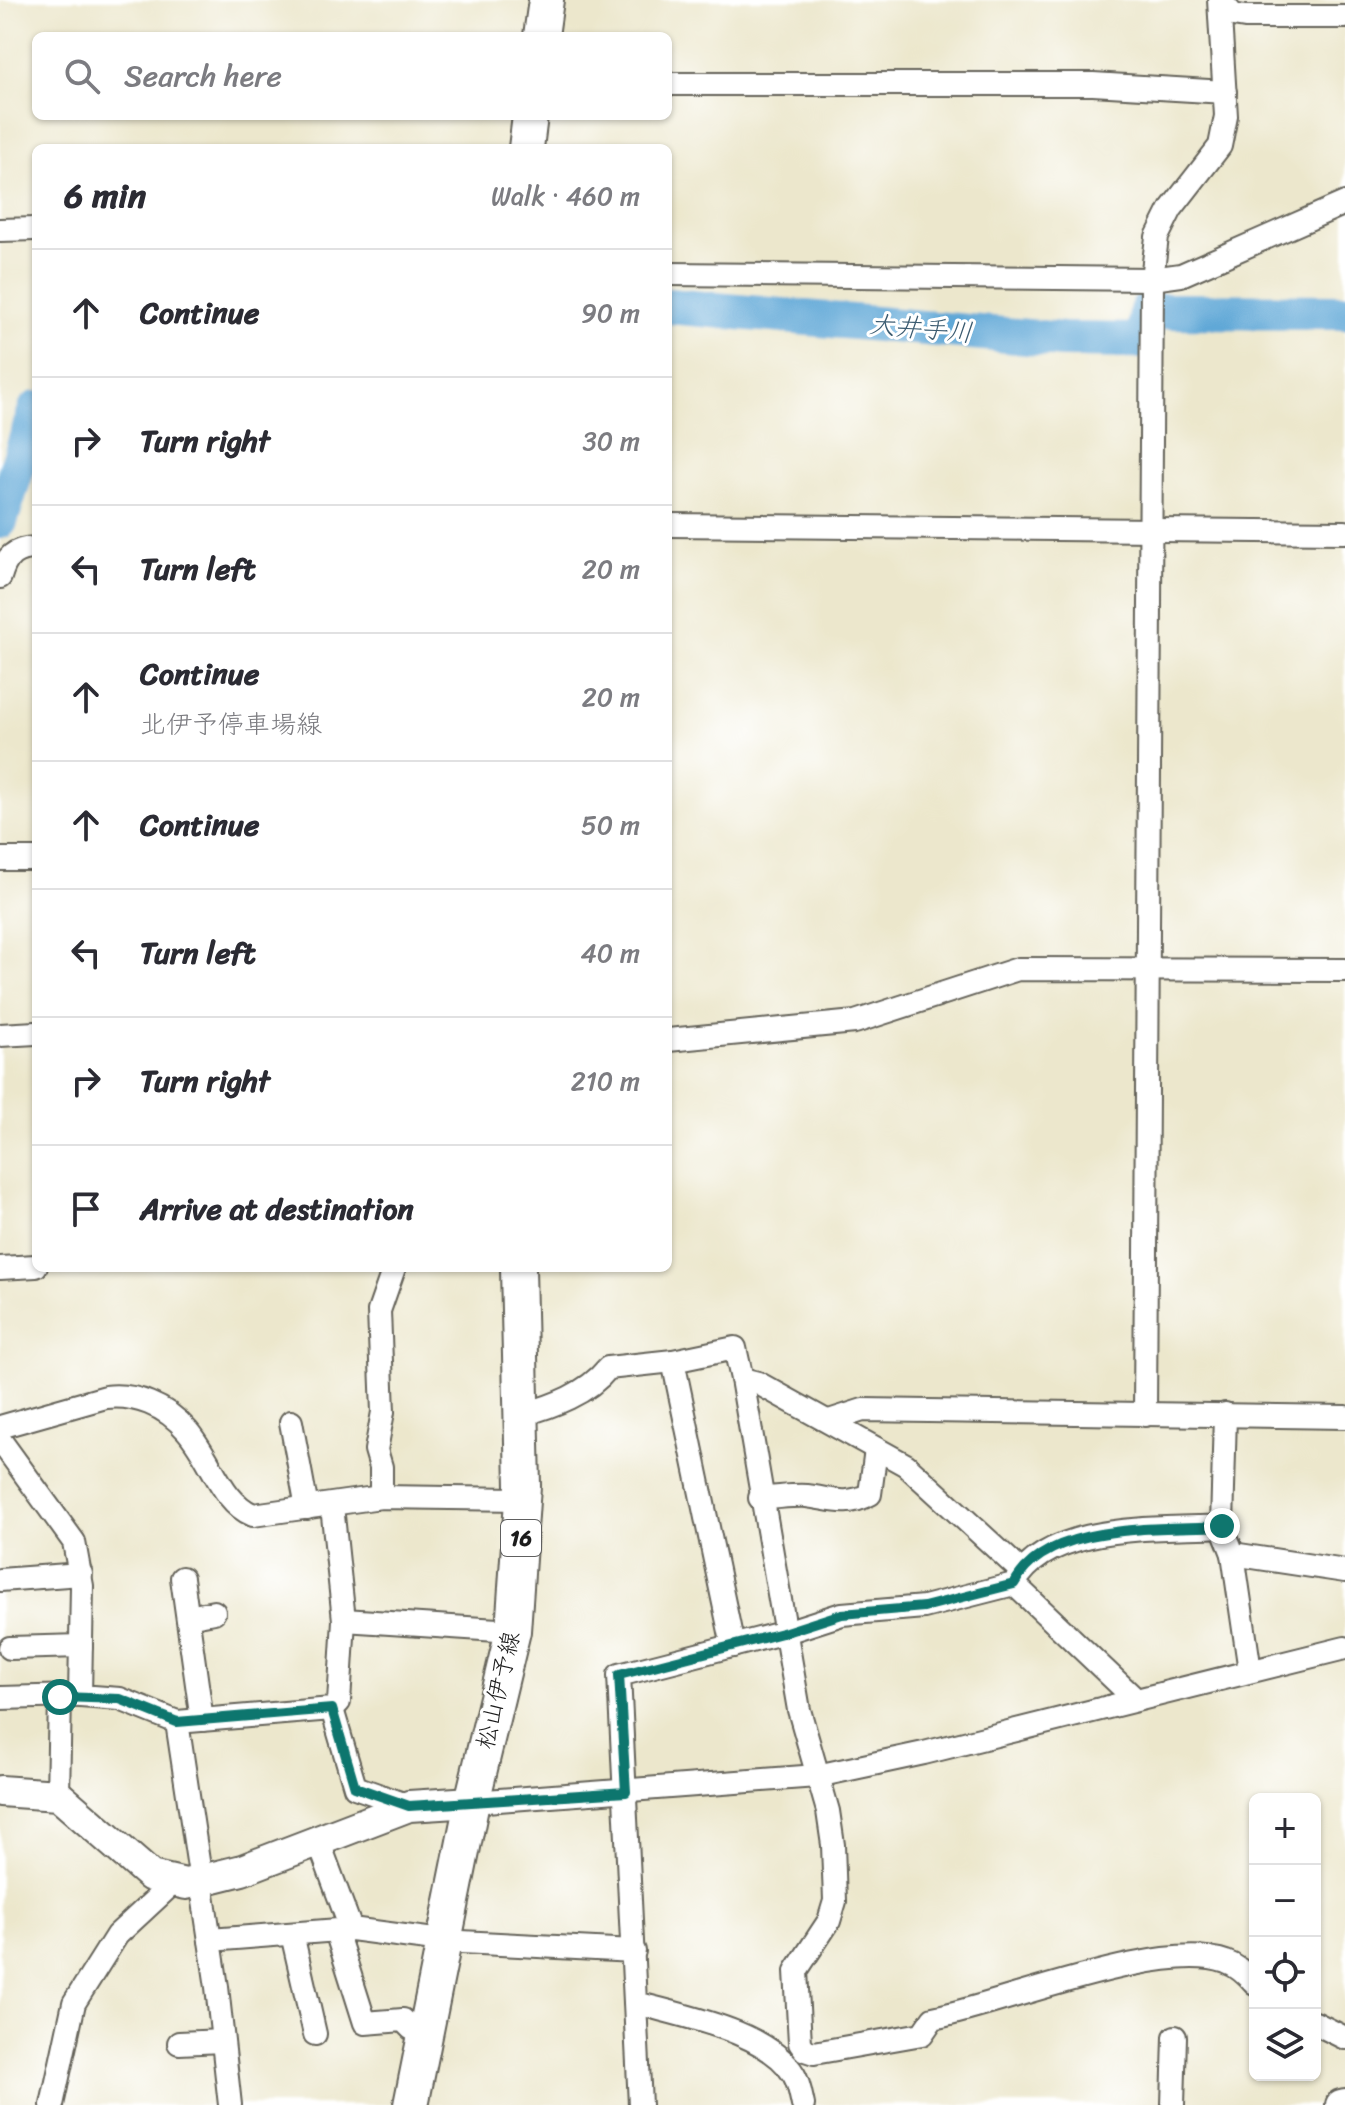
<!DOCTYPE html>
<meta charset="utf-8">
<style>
:root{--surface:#fff;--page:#f2f2f3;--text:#2b2b33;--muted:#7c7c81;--line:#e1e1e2}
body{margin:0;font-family:Sriracha,"Klee One",sans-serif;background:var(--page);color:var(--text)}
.controls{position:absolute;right:24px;bottom:24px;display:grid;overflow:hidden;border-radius:12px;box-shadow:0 2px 6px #0004}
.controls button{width:72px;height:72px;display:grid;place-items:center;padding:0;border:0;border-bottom:2px solid var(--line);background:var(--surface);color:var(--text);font:40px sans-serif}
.stop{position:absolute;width:24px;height:24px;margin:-18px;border:6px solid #0f766e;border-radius:50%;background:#fff}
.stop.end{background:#0f766e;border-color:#fff;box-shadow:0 2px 8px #0008}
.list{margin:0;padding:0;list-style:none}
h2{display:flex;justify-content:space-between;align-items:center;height:104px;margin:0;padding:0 32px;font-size:34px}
h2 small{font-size:26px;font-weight:400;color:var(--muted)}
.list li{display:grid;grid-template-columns:52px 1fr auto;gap:24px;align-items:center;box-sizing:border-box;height:128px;padding:0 32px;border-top:2px solid var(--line)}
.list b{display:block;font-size:30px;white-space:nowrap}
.list p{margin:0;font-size:26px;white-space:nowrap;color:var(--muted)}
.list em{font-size:26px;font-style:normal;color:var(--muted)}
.icon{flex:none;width:44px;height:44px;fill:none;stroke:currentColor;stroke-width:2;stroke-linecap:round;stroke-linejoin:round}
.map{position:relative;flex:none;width:1345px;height:2105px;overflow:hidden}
.search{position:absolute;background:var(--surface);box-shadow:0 2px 6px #0004;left:32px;top:32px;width:640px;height:88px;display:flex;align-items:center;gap:20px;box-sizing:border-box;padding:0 28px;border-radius:12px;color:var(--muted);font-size:30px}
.panel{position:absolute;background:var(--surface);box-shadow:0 2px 6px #0004;left:32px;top:144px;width:640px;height:1128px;border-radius:12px}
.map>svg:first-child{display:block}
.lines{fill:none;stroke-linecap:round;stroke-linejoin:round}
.river{stroke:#60a8d7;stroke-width:36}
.street-casing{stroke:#65635a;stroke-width:26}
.secondary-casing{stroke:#65635a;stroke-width:34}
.primary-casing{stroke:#65635a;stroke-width:38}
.street{stroke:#fff;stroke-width:22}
.secondary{stroke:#fff;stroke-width:30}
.primary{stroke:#fff;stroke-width:34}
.route{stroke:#0f766e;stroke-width:10}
.labels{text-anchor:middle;stroke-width:6;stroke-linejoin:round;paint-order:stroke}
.shield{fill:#fff;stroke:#606060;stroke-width:2}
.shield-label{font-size:22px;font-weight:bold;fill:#1c1c1c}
.street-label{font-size:24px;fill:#1c1c1c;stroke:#fff}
.water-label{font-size:26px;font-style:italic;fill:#3b5b70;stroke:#fff}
</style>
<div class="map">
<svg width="1345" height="2105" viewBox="0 0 1345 2105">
<rect width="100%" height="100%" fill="#fff"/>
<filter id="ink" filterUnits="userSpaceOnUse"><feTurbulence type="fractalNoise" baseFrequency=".0125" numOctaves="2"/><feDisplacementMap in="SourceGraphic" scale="16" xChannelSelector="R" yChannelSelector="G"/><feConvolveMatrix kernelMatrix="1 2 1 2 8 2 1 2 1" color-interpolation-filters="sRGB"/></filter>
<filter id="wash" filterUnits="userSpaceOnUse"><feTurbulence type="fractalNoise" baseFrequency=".006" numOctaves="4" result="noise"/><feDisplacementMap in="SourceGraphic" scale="32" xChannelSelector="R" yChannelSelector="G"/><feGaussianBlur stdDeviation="1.8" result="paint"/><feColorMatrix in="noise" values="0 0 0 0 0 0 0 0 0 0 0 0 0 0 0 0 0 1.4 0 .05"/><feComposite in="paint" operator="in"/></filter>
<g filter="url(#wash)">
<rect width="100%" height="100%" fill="#ece7cc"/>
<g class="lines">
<g class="river">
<polyline points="668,306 1063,340 1144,341 1147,311"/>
<polyline points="1158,311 1345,312"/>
<polyline points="0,521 36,409"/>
</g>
</g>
</g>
<g filter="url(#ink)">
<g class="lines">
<g class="street-casing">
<g id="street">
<polyline points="1220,0 1233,15 1245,17 1345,17"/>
<polyline points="668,84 1093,84 1225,92"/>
<polyline points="0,230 36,229"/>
<polyline points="668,274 1152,279 1181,275 1345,203"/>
<polyline points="668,525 1345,532"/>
<path d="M0,577c6,-20 14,-29 36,-29"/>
<polyline points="0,859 36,859"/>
<polyline points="0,1035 36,1033"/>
<polyline points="668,1040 855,1022 1018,969 1345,970"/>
<polyline points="0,1268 36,1266"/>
<polyline points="673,1361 733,1646"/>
<path d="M742,1379l57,331 29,101 5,34 2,56 -6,20 -33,50 4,72 5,7 9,3 108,-19 11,-16c71,-14 229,-79 293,-56 12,4 21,13 29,22"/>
<polyline points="1225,1414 1222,1526 1233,1554 1345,1571"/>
<path d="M521,1415c32,-9 66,-21 87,-47l65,-7 62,-13 7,31 16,4 148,82 115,106"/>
<polyline points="1145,1415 1152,279 1157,237 1171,209 1220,146 1226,116 1219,0"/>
<polyline points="829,1421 863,1410 1345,1417"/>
<polyline points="291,1422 307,1508"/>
<path d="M0,1427l106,-30c16,-2 28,0 43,6 61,24 60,93 104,112l128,-18 141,2"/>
<polyline points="0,1440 74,1542 82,1586 80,1696 120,1699 177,1722 217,1987 230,2105"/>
<polyline points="381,1497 381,1467 376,1450 383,1412 379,1311 394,1268"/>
<path d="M760,1498c15,0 32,-3 47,-2 25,3 39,11 63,-2l6,-45"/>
<polyline points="1233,1554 1250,1671"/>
<polyline points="182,1578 202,1720"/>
<polyline points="0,1580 81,1574"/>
<polyline points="1014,1584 1134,1698"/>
<polyline points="188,1617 214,1612"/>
<polyline points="344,1620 513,1631"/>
<polyline points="10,1648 81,1646"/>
<polyline points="0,1698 75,1696"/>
<polyline points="332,1709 355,1787 409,1806"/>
<polyline points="177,1722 332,1709 339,1702 344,1620 332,1506"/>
<polyline points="58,1795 60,1697"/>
<polyline points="472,1802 817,1776 924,1753 1345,1648"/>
<polyline points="318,1840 351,1929"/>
<polyline points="336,1931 365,2023 403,2020 411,2028 426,2027"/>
<polyline points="292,1934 315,2034"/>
<polyline points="210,1940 351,1929 442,1941 634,1951"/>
<path d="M637,2003c45,13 131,28 157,72 5,8 7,21 9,30"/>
<polyline points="1315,2023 1345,2038"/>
<polyline points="179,2043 222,2041"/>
<polyline points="52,2105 74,2003 117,1935 173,1883"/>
<path d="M640,2105l-21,-430 167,-43 56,-18 82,-7 90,-23c34,-63 146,-54 208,-58"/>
<polyline points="1173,2105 1175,2037"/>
</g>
</g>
<g class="secondary-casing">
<g id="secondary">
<polyline points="0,1791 58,1795 151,1876 186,1884 242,1870 409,1806 472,1802"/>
<polyline points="1341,2105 1345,2104"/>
</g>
</g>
<g class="primary-casing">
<g id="primary">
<polyline points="541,36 546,0"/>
<polyline points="526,148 530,116"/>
<polyline points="411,2105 472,1802 513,1631 523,1486 518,1268"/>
</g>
</g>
<use href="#street" class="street"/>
<use href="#secondary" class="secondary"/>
<use href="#primary" class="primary"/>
</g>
</g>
<g class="lines" filter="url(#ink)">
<path class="route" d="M60,1697l60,2 57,23 155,-13 23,78 54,19 217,-14 -7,-117 167,-43 56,-18 82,-7 90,-23c33,-63 146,-54 208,-58"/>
</g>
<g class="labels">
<rect class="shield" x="501" y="1520" width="40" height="36" rx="6"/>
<g class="shield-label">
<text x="521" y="1546">16</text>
</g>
<g class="street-label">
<text transform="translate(498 1690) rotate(-77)" y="8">松山伊予線</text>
</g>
<g class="water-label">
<text transform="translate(921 328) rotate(5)" y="9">大井手川</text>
</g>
</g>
</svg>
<div class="controls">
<button>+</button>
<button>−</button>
<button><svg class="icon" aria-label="locate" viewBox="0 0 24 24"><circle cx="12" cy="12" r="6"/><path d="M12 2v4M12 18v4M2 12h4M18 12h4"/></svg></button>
<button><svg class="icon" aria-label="layers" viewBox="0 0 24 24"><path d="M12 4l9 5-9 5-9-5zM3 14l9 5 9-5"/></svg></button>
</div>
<div class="stop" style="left:60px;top:1697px"></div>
<div class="stop end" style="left:1222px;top:1526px"></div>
<div class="search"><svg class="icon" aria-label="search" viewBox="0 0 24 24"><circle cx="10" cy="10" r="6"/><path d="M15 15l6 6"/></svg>Search here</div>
<section class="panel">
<h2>6 min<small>Walk · 460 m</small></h2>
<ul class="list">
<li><svg class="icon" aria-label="ahead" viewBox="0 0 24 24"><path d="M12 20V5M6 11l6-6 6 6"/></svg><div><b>Continue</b></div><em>90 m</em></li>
<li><svg class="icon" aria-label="right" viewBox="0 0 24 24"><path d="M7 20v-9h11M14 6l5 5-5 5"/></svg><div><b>Turn right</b></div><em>30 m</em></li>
<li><svg class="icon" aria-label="left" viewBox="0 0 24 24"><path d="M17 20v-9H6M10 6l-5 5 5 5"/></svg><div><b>Turn left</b></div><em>20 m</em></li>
<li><svg class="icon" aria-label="ahead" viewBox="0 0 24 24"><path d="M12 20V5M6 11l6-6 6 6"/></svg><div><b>Continue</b><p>北伊予停車場線</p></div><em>20 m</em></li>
<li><svg class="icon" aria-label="ahead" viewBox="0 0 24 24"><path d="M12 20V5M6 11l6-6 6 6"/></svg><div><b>Continue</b></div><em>50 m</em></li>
<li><svg class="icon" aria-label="left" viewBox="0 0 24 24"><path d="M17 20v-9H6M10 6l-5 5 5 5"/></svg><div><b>Turn left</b></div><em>40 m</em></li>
<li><svg class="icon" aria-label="right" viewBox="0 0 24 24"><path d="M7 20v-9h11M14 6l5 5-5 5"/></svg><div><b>Turn right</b></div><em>210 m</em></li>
<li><svg class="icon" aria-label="arrive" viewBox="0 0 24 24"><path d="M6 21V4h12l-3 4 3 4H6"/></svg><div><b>Arrive at destination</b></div></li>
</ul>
</section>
</div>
